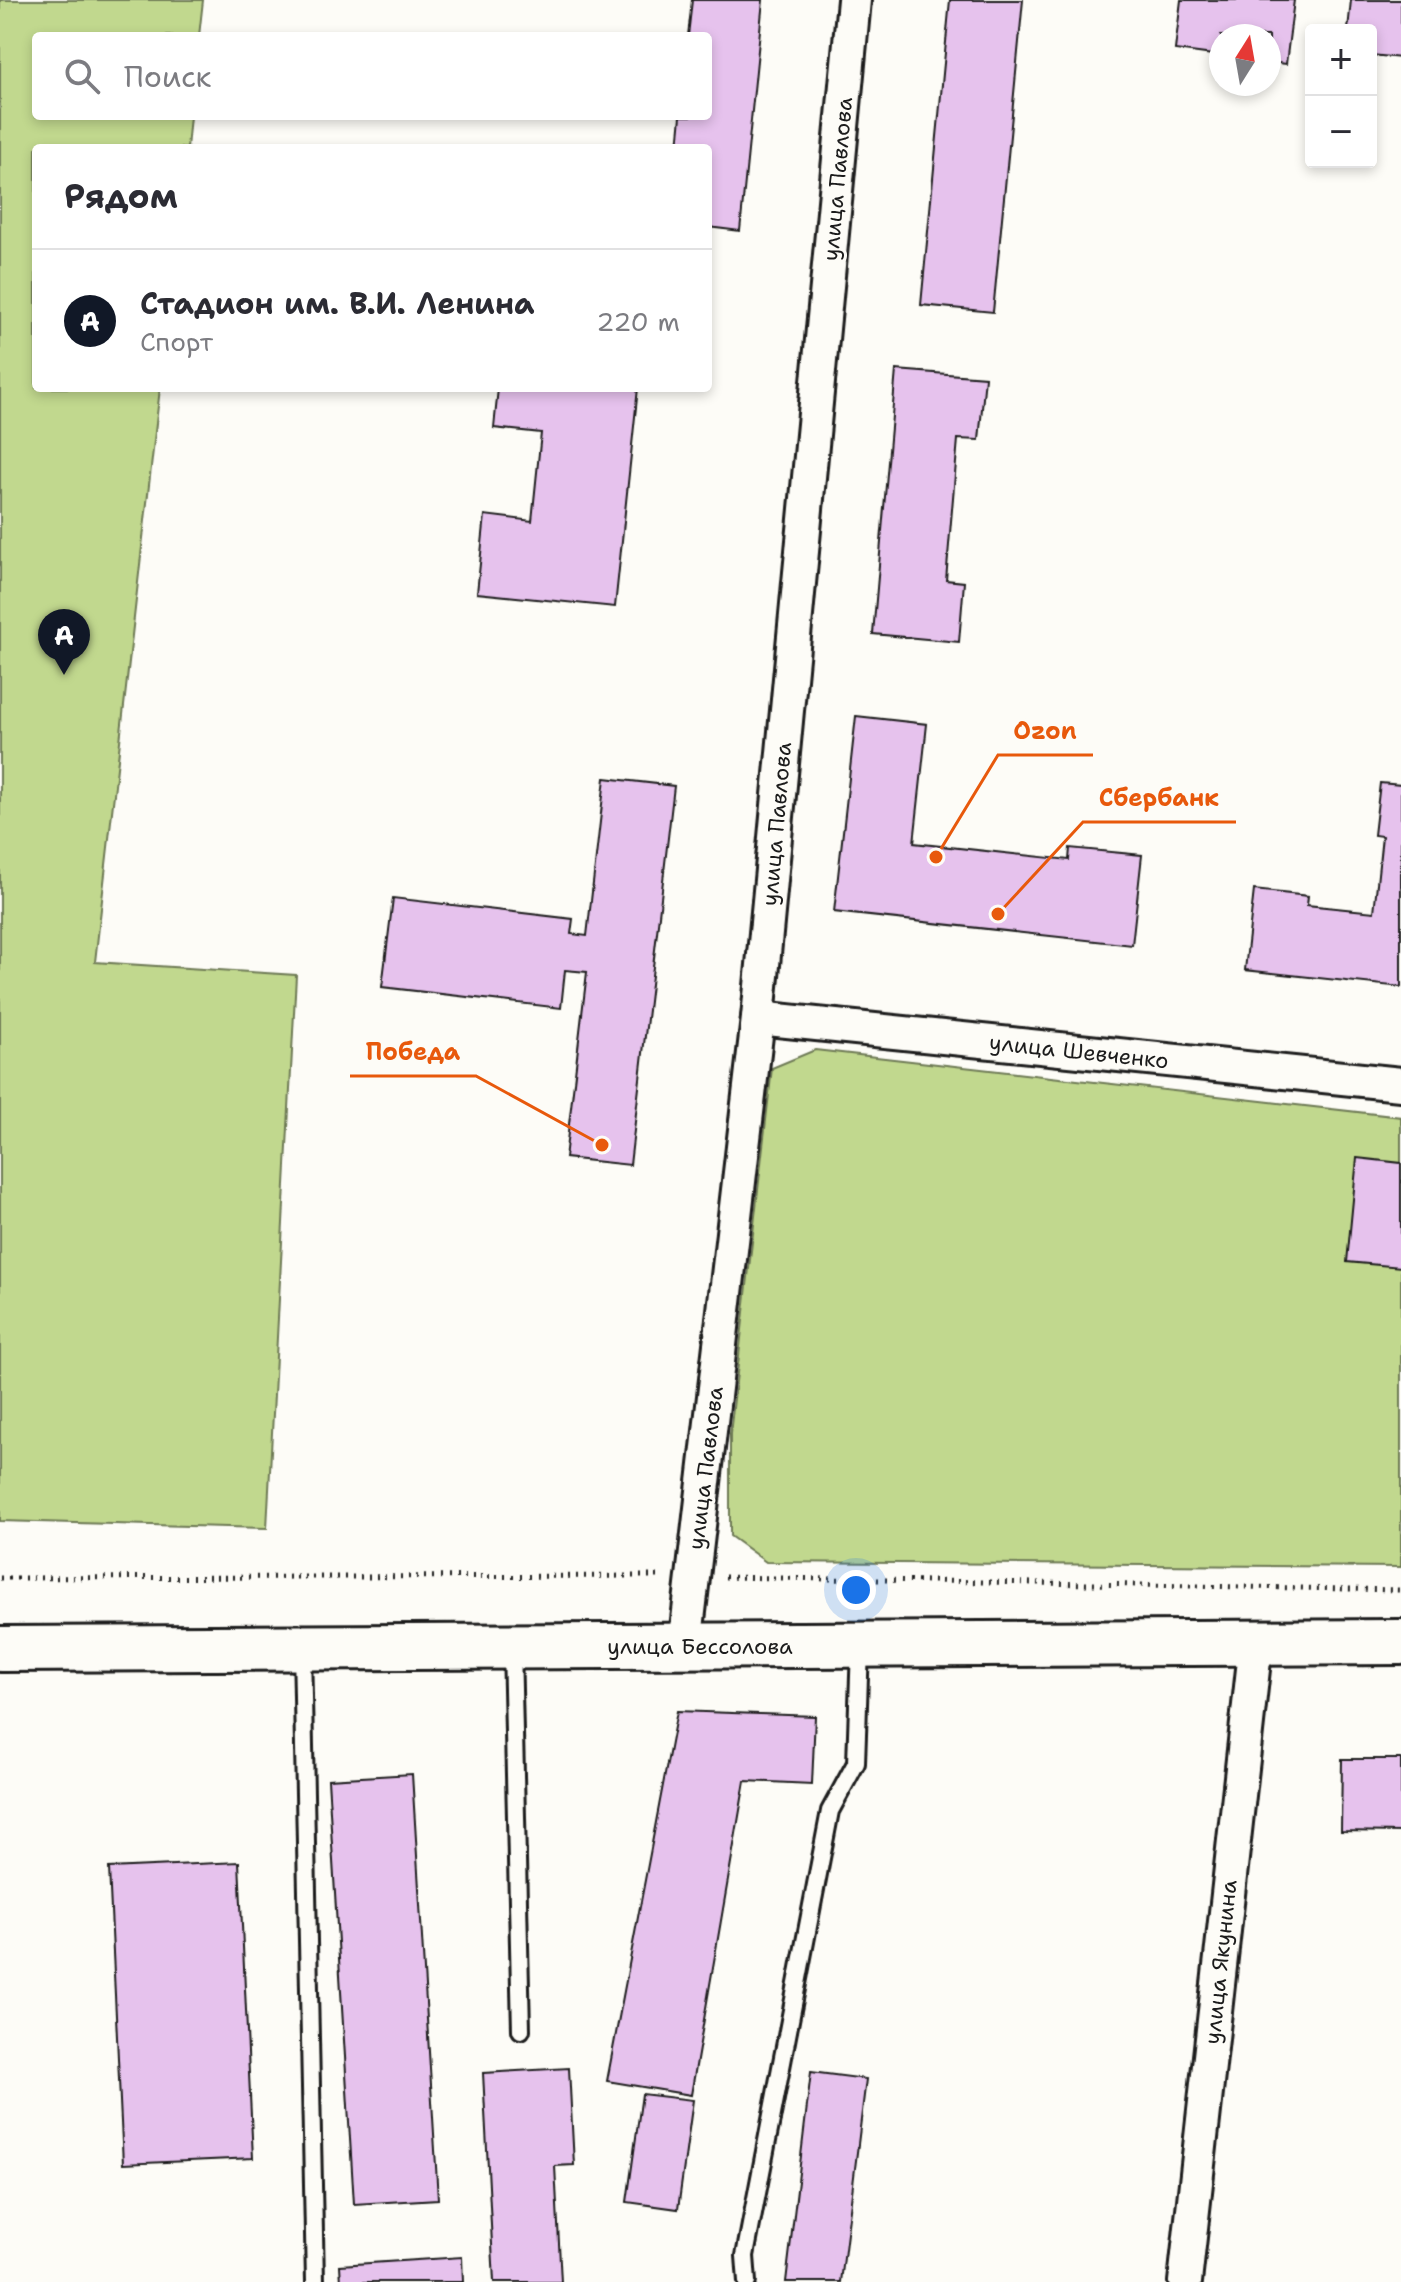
<!DOCTYPE html>
<html lang="ru">
<meta charset="utf-8">
<style>
:root{--surface:#fff;--page:#f7f7f7;--text:#2b2b33;--muted:#7c7c81;--line:#e1e1e2;--accent:#111827}
body{margin:0;font-family:"Shantell Sans",sans-serif;background:var(--page);color:var(--text)}
.controls{position:absolute;right:24px;top:24px;display:grid;overflow:hidden;border-radius:8px;box-shadow:0 4px 12px #0003}
.controls button{width:72px;height:72px;display:grid;place-items:center;padding:0;border:0;border-bottom:2px solid var(--line);background:var(--surface);color:var(--text);font:40px sans-serif}
.compass{position:absolute;left:1209px;top:24px;width:72px;height:72px;border-radius:50%;background:var(--surface);box-shadow:0 4px 12px #0003;rotate:11deg}
.you{position:absolute;left:856px;top:1590px;width:28px;height:28px;margin:-20px;border:6px solid #fff;border-radius:50%;background:#1a73e8;box-shadow:0 0 0 12px #1a73e833}
.badge{display:grid;place-items:center;width:52px;height:52px;border-radius:50%;background:var(--accent);color:#fff;font-size:26px;font-weight:700}
.pin{position:absolute;translate:-50% -66px;filter:drop-shadow(0 2px 4px #0008)}
.pin::after{content:'';position:absolute;top:42px;width:28px;height:24px;background:inherit;clip-path:polygon(0 0,100% 0,50% 100%)}
.list{margin:0;padding:0;list-style:none}
h2{display:flex;justify-content:space-between;align-items:center;height:104px;margin:0;padding:0 32px;font-size:34px}
h2 small{font-size:26px;font-weight:400;color:var(--muted)}
.list li{display:grid;grid-template-columns:52px 1fr auto;gap:24px;align-items:center;box-sizing:border-box;height:144px;padding:0 32px;border-top:2px solid var(--line)}
.list b{display:block;font-size:30px;white-space:nowrap}
.list p{margin:0;font-size:26px;white-space:nowrap;color:var(--muted)}
.list em{font-size:26px;font-style:normal;color:var(--muted)}
.icon{flex:none;width:44px;height:44px;fill:none;stroke:currentColor;stroke-width:2;stroke-linecap:round;stroke-linejoin:round}
.map{position:relative;flex:none;width:1401px;height:2282px;overflow:hidden}
.search{position:absolute;background:var(--surface);box-shadow:0 4px 12px #0003;left:32px;top:32px;width:680px;height:88px;display:flex;align-items:center;gap:20px;box-sizing:border-box;padding:0 28px;border-radius:8px;color:var(--muted);font-size:30px}
.panel{position:absolute;background:var(--surface);box-shadow:0 4px 12px #0003;left:32px;top:144px;width:680px;height:248px;border-radius:8px}
.map>svg:first-child{display:block}
.green{fill:#c1d88e;stroke:#6e7a55;stroke-width:2}
.building{fill:#e6c2ed;stroke:#1c1c1c;stroke-width:2}
.lines{fill:none;stroke-linecap:round;stroke-linejoin:round}
.lane-casing{stroke:#1c1c1c;stroke-width:22}
.street-casing{stroke:#1c1c1c;stroke-width:38}
.secondary-casing{stroke:#1c1c1c;stroke-width:50}
.path{stroke:#1c1c1c;stroke-width:5;stroke-dasharray:2 6;stroke-linecap:butt}
.lane{stroke:#fdfcf7;stroke-width:16}
.street{stroke:#fdfcf7;stroke-width:32}
.secondary{stroke:#fdfcf7;stroke-width:44}
.labels{text-anchor:middle;stroke-width:6;stroke-linejoin:round;paint-order:stroke}
.street-label{font-size:22px;fill:#1c1c1c;stroke:#fdfcf7}
.leader{fill:none;stroke:#e8590c;stroke-width:3}
.callout-dot{fill:#e8590c;stroke:#fdfcf7;stroke-width:3}
.callout-label{font-size:24px;text-anchor:middle;font-weight:bold;fill:#e8590c;stroke:#fdfcf7;stroke-width:6;stroke-linejoin:round;paint-order:stroke}
</style>
<div class="map">
<svg width="1401" height="2282" viewBox="0 0 1401 2282">
<rect width="100%" height="100%" fill="#fdfcf7"/>
<filter id="ink" filterUnits="userSpaceOnUse"><feTurbulence type="fractalNoise" baseFrequency=".0125" numOctaves="2"/><feDisplacementMap in="SourceGraphic" scale="16" xChannelSelector="R" yChannelSelector="G"/><feConvolveMatrix kernelMatrix="1 2 1 2 8 2 1 2 1" color-interpolation-filters="sRGB"/></filter>
<g filter="url(#ink)">
<g class="green">
<polygon points="0,0 203,0 199,36 36,36 36,116 190,116 187,148 36,148 36,388 160,388 95,962 296,975 267,1528 0,1521"/>
<polygon points="815,1050 1401,1117 1401,1567 766,1562 730,1536 730,1434 772,1068"/>
</g>
<g class="building">
<polygon points="692,0 763,0 740,231 708,227 708,148 657,148 657,146 678,147 681,116 708,116 708,36 688,36"/>
<polygon points="950,0 1023,0 993,312 921,305"/>
<polygon points="1181,0 1294,0 1286,64 1269,62 1269,36 1221,36 1221,56 1175,50"/>
<polygon points="1351,0 1401,0 1401,58 1371,55 1371,30 1348,30"/>
<polygon points="896,370 985,377 979,440 958,439 946,580 964,582 959,642 873,634"/>
<polygon points="498,388 638,388 615,607 477,593 485,515 532,521 541,433 494,428"/>
<polygon points="856,716 927,724 914,843 1069,860 1070,848 1142,855 1132,945 834,912"/>
<polygon points="605,778 674,786 630,1165 565,1158 587,972 565,970 561,1008 382,987 393,898 573,919 571,934 587,936"/>
<polygon points="1380,783 1401,785 1401,987 1245,970 1254,890 1308,896 1307,905 1374,912 1382,836 1374,835"/>
<polygon points="1357,1158 1401,1163 1401,1267 1347,1262"/>
<polygon points="677,1711 815,1716 812,1784 745,1781 691,2095 607,2081"/>
<polygon points="1342,1759 1401,1759 1401,1832 1341,1831"/>
<polygon points="412,1774 438,2199 354,2204 328,1779"/>
<polygon points="239,1862 253,2158 123,2164 109,1868"/>
<polygon points="569,2068 574,2165 555,2166 561,2282 494,2282 483,2073"/>
<polygon points="811,2072 866,2079 841,2282 786,2282"/>
<polygon points="642,2094 693,2100 678,2209 627,2202"/>
<polygon points="462,2257 463,2282 341,2282 340,2265"/>
</g>
<g class="lines">
<g class="lane-casing">
<g id="lane">
<polyline points="512,1647 521,2030"/>
<polyline points="302,1648 315,2282"/>
<polyline points="747,2282 745,2256 830,1811 856,1763 860,1647"/>
</g>
</g>
<g class="street-casing">
<g id="street">
<polyline points="758,1018 1401,1084"/>
<polyline points="685,1646 758,1018 854,0"/>
<polyline points="1185,2282 1256,1642"/>
</g>
</g>
<g class="secondary-casing">
<polyline id="secondary" points="0,1649 1401,1642"/>
</g>
<g class="path">
<polyline points="725,1577 1401,1590"/>
<polyline points="0,1578 659,1576"/>
</g>
<use href="#lane" class="lane"/>
<use href="#street" class="street"/>
<use href="#secondary" class="secondary"/>
</g>
</g>
<g class="labels">
<g class="street-label">
<text transform="translate(837 179) rotate(-85)" y="8">улица Павлова</text>
<text transform="translate(776 824) rotate(-85)" y="8">улица Павлова</text>
<text transform="translate(1079 1051) rotate(6)" y="8">улица Шевченко</text>
<text transform="translate(705 1468) rotate(-83)" y="8">улица Павлова</text>
<text x="700" y="1654">улица Бессолова</text>
<text transform="translate(1220 1962) rotate(-84)" y="8">улица Якунина</text>
</g>
</g>
<path class="leader" d="M936 857L998 755H1093M998 914L1083 822H1236M602 1145L476 1076H350"/>
<g class="callout-dot">
<circle cx="936" cy="857" r="8"/>
<circle cx="998" cy="914" r="8"/>
<circle cx="602" cy="1145" r="8"/>
</g>
<g class="callout-label">
<text x="1045" y="739">Ozon</text>
<text x="1159" y="806">Сбербанк</text>
<text x="413" y="1060">Победа</text>
</g>
</svg>
<div class="controls">
<button>+</button>
<button>−</button>
</div>
<svg class="compass" viewBox="-18 -18 36 36"><path d="M0-13l5 13h-10z" fill="#e53935"/><path d="M0 13l5-13h-10z" fill="#7c7c81"/></svg>
<div class="you"></div>
<div class="pin badge" style="left:64px;top:675px">A</div>
<div class="search"><svg class="icon" aria-label="search" viewBox="0 0 24 24"><circle cx="10" cy="10" r="6"/><path d="M15 15l6 6"/></svg>Поиск</div>
<section class="panel">
<h2>Рядом<small></small></h2>
<ul class="list">
<li><span class="badge">A</span><div><b>Стадион им. В.И. Ленина</b><p>Спорт</p></div><em>220 m</em></li>
</ul>
</section>
</div>
